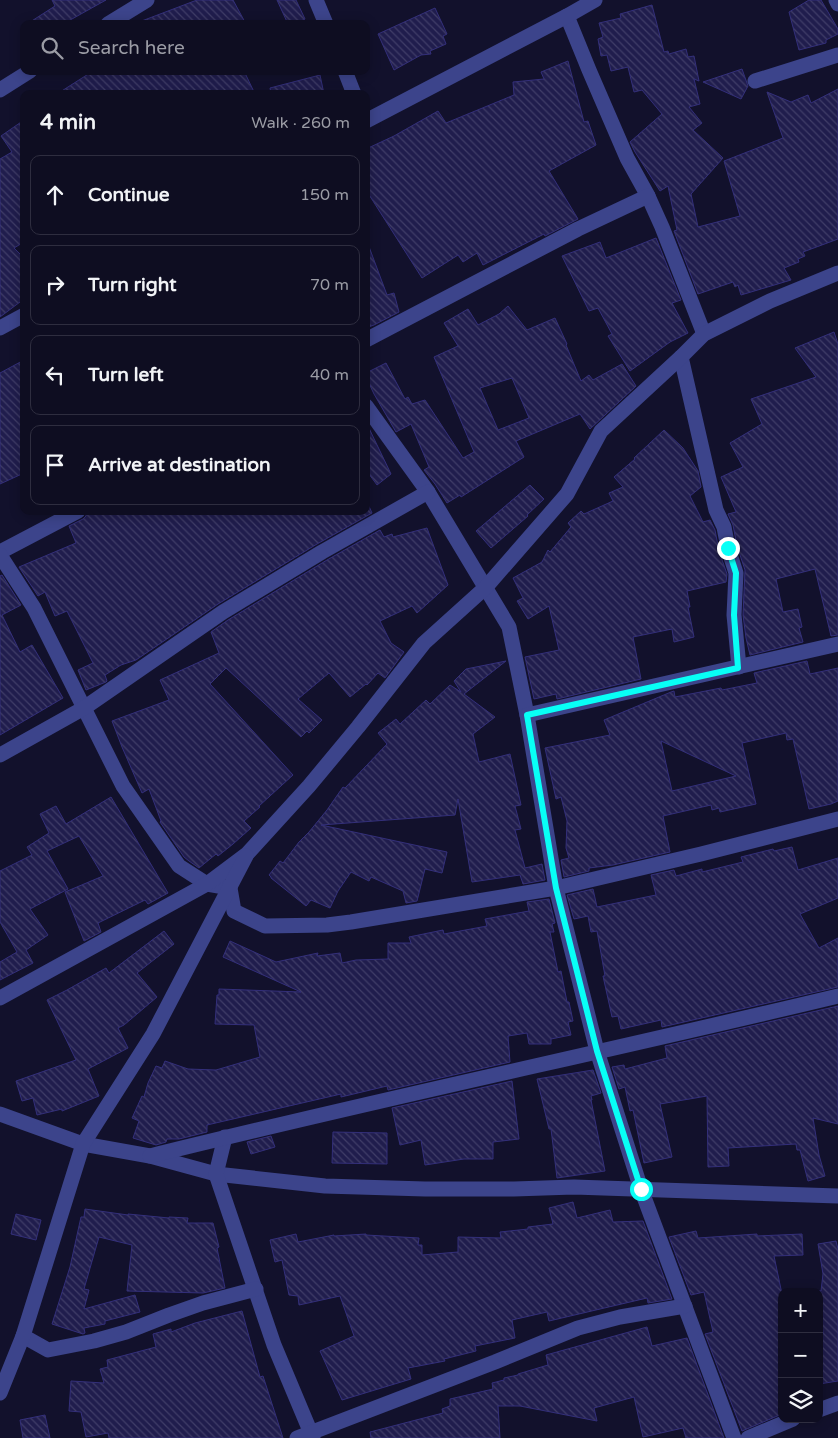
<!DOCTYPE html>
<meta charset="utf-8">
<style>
:root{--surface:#0e0d21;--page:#1c1b2e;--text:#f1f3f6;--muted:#9b9ca5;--line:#2e2d3f}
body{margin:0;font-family:"Varela Round",sans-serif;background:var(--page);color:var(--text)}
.controls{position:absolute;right:15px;bottom:15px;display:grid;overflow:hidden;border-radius:10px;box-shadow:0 2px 12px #0003}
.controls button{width:45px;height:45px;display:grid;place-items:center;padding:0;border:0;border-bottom:1px solid var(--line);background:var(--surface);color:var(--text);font:25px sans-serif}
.stop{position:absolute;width:15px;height:15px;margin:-11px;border:4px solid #08fff6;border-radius:50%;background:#fff}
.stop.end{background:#08fff6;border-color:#fff;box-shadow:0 1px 5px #0008}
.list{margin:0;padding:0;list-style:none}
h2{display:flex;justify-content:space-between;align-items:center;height:65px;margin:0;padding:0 20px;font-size:21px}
h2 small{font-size:16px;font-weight:400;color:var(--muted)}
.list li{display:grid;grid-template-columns:32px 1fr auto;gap:15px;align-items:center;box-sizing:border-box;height:80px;margin:0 10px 10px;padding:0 10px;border:1px solid var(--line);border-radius:10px}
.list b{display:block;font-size:19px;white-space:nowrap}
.list em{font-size:16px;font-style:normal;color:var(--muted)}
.icon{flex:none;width:28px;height:28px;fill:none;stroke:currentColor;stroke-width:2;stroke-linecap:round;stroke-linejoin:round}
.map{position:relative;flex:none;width:838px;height:1438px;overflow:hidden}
.search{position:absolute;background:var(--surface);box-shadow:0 2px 12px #0003;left:20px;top:20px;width:350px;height:55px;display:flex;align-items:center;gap:12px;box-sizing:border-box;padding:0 18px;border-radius:10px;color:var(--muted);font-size:19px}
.panel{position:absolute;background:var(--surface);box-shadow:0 2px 12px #0003;left:20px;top:90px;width:350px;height:425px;border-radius:10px}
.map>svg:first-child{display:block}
.building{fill:url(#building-back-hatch);stroke:#332f7a;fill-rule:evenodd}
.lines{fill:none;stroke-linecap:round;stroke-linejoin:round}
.minor{stroke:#3c448b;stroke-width:15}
.route{stroke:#08fff6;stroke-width:6}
</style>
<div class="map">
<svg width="838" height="1438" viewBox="0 0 838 1438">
<defs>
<pattern id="building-back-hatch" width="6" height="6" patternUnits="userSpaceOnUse" patternTransform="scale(1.25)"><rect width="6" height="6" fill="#201d4d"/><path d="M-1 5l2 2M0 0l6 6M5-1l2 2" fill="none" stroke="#403d68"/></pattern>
</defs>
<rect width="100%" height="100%" fill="#12112c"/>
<g class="building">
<polygon points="52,0 106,0 63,24 27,24 55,6"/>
<polygon points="197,0 233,0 246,24 139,24 139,22"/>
<polygon points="277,0 296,0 305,19 295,24 288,24"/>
<polygon points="809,0 821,0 838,29 838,34 826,40 826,43 799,50 789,12"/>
<polygon points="652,5 664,52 668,51 669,54 686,49 688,57 694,56 699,81 694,79 700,104 689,107 702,123 693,130 723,158 691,194 698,227 740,216 724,161 783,138 767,92 791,102 808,95 811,103 838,89 838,239 803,252 805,256 798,259 799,262 784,268 791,280 741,295 738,285 735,287 733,282 698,294 674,231 677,230 668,186 660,191 635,152 630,142 662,114 642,90 634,92 628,67 611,71 607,55 601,56 598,39 603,37 599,23 621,18 620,14"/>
<polygon points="435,8 447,34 443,36 446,44 430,51 431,54 421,55 394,70 378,34"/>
<polygon points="568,61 584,122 588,121 596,145 549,171 578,219 545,236 544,234 483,265 477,253 463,262 458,255 422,278 366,190 366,149 394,136 438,111 446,123 514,95 513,82 544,79 541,72"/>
<polygon points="742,69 748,86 741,99 703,82"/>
<polygon points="93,71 244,71 255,94 57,94"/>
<polygon points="320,75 324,94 271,94 270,88"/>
<polygon points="24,120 24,242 14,248 24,258 24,299 0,317 0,159 12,152 1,136"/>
<polygon points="656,238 681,300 672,303 688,333 670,342 630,371 608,336 612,334 598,308 589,311 562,256 600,242 606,258"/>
<polygon points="366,244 368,244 387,295 394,293 399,312 374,325 366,328"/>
<path d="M508,306l19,24 28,-12 12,26 -1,1 15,36 8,-6 4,5 29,-16 14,22 -46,43 -10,-15 -64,27 8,16 -63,40 -1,-2 -13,8 -12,-19 -11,-14 5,-3 -18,-43 -15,8 -22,-38 -8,-17v-4l20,-10 19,36 3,-2 4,7 13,-4 38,58 11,-6 -40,-95 24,-11 -14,-23 24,-14 10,16 21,-11zM512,378l17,40 -31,12 -18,-42z"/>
<polygon points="834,332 838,344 838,635 831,636 815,569 776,579 783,612 798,609 802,627 799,628 803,642 750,655 746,638 743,615 745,570 737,546 733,525 728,514 736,512 721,477 743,467 730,443 762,424 751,399 816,377 795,348"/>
<polygon points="24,360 24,473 0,484 0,373"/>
<polygon points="366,422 391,474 377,485 366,470"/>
<polygon points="664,430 683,448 698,471 701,487 690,496 703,522 710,520 715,530 719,551 727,574 726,582 687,591 690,607 688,607 694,637 674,642 672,629 633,637 641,679 557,699 556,694 534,699 525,657 559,650 549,606 528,619 517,601 523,598 513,578 542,562 548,550 550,552 571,527 568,523 581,511 584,514 613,501 609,493 623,487 614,477 635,459 634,458"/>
<polygon points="530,485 544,499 527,515 528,516 491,548 476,531"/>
<polygon points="368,504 372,513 317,544 218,604 136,660 121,665 105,675 107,681 106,682 86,690 78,670 93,663 67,611 55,616 45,592 38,596 19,567 76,543 69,526 83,519 86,516 87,511 366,511 366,505"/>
<polygon points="427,528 448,585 417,613 412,606 380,621 391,643 404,652 385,678 378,673 367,685 366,684 350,697 329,673 298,699 322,720 309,733 307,731 301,737 226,668 210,684 293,775 259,806 260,807 244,821 251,828 233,844 218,856 216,854 199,868 189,861 184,857 160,822 161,821 149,789 142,793 122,747 112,721 169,700 160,680 219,653 211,632 228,620 327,560 380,530 384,537 392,534 393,537"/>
<polygon points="2,575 21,605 2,615 20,652 32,645 63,698 0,735 0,576"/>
<polygon points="506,661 464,694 495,717 473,734 479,762 510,754 521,805 515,806 521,829 515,830 525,868 542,864 545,880 523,884 520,875 472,882 458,799 455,815 321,825 447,852 442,873 425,869 417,901 406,903 403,891 371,877 369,881 351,872 338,891 330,908 311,900 306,906 271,878 271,877 269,875 280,861 283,863 299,842 309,832 327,810 343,787 345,788 387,744 378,733 396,719 400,724 426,700 430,704 450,685 461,692 454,681 466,669"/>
<path d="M807,661l3,13 28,-6v133l-7,3 -22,5 -16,-70 -6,1 -1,-7 -44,10 14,61 -36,8 -1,-4 -7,2 -1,-5 -48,11 7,36 -57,13 -24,3v3l-25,6 -3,-17 8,-2 -3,-10 1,-27 -6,-24 -5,2 -11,-51 65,-13 -6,-15 67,-28 3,-1 1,6 46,-9 1,2 35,-7 -3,-10zM661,741l75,35 -64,15z"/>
<polygon points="111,797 168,893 148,904 145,900 98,923 101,932 84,941 65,892 103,876 79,836 47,851 68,889 30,909 48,935 26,950 33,963 0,980 0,962 17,952 0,922 0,871 32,855 27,847 49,833 40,814 56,806 66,824"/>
<polygon points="792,847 798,870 838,858 838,898 800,914 819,948 838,938 838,987 662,1027 661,1020 621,1029 618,1016 612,1017 603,976 605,976 597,931 591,932 588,916 574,919 567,895 593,889 597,907 656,895 651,875 674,870 676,876 702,869 702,872 743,862 741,857 773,849 774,851"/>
<polygon points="549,899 555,923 552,924 554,932 550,932 558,972 561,971 567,1002 569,1002 573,1021 568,1022 571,1035 551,1039 551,1044 529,1044 527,1033 508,1036 510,1062 388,1090 387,1086 341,1097 341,1094 207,1125 207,1132 179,1139 167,1139 166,1142 156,1145 133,1138 139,1121 132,1118 142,1096 144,1097 148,1083 156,1066 162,1068 165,1061 188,1069 216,1070 260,1057 254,1025 215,1024 217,995 219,995 219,989 301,992 223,957 230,941 276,962 318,953 317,956 340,953 342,963 356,960 388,959 388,943 411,943 409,937 443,930 444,934 487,926 485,919 529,911 527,902"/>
<polygon points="164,931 174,944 137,973 157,997 124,1025 118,1028 128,1048 88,1069 99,1096 62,1111 62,1109 37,1115 33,1098 22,1101 16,1081 76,1060 47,1000 67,990 106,968 109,973"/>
<polygon points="838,1006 838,1124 813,1118 819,1155 825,1176 808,1181 800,1150 797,1150 796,1144 728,1148 729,1166 708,1167 707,1096 660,1104 672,1157 644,1163 633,1110 630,1111 625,1087 619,1089 612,1067 624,1065 625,1069 667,1058 665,1046"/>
<polygon points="593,1070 601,1093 591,1096 592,1100 591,1100 605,1171 557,1178 551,1129 549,1129 537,1079"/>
<polygon points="512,1081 519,1139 493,1142 493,1159 464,1159 425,1165 421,1140 400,1145 392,1108"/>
<polygon points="333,1132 387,1133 387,1164 332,1163"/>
<polygon points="271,1136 275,1147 251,1154 247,1142"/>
<polygon points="573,1202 577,1218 610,1210 613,1222 643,1221 672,1299 648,1303 647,1298 549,1321 547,1312 512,1320 515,1338 475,1346 476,1351 444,1359 445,1361 408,1368 411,1379 342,1400 320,1351 354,1336 340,1296 299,1305 298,1296 289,1295 282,1260 275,1262 270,1240 296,1234 298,1242 334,1235 334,1236 366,1234 366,1235 419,1238 418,1245 422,1245 422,1255 458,1252 458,1237 501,1238 500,1232 528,1229 528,1227 553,1224 549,1208"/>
<polygon points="85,1209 128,1215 128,1214 169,1218 169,1217 188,1218 187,1223 213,1223 219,1247 217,1248 225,1288 203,1293 127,1291 132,1245 99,1237 84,1289 89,1290 84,1309 135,1295 140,1312 105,1321 105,1324 84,1328 85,1333 83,1334 52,1324 70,1267 81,1217 84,1217"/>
<polygon points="16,1214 41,1220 36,1240 11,1234"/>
<polygon points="696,1231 698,1238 757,1234 757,1236 802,1234 803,1255 774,1256 782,1294 782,1414 742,1431 705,1334 713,1332 704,1292 691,1295 669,1237"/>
<polygon points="836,1241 838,1249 838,1381 819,1384 819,1334 823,1334 819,1291 821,1291 823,1274 818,1244"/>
<polygon points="242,1311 260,1377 263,1376 283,1438 109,1438 108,1433 86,1437 81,1412 69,1411 71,1381 104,1383 100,1369 108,1367 107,1360 156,1347 153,1334 171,1329 171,1332 195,1323"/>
<polygon points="647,1327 652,1346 687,1338 724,1438 686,1438 683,1428 643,1437 634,1397 594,1408 597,1421 520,1406 498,1406 500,1438 371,1438 370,1432 443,1413 442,1409 450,1406 450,1399 493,1389 492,1383 504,1380 504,1378 518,1375 518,1374 548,1365 546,1355"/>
<polygon points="45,1415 50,1438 23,1438 20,1420"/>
</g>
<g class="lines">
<g class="minor">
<polyline points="316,0 326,24"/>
<polyline points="836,0 838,4"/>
<polyline points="567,16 589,70 627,158 648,196 662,227 704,334"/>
<polyline points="108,24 147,0"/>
<polyline points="345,71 354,94"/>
<polyline points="755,81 838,55"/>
<polyline points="0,90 30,71"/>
<polyline points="366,121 567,16 595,0"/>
<polyline points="0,328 24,315"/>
<polyline points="366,340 578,229 648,196"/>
<polyline points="681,357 716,510 724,527 728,548 736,573 734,615 739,667"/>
<polyline points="366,406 428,492 509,627 527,715 556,888 597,1051 641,1189 734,1438"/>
<polyline points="0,552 78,511"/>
<polyline points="0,555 34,608 123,786 179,866 207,884 230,888 234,911 265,926 327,925 351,922 556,888 701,854 838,819"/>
<polyline points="527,715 838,644"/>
<polyline points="0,755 84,708 223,612 322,552 428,492"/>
<polyline points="0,998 207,884 247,854 309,786 358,727 424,643 486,587 567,494 601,431 681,357 704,334 770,301 838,273"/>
<polyline points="0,1114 83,1144 150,1156 216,1174 325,1186 425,1189 514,1189 574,1187 838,1196"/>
<polyline points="225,1137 216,1174 274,1345 313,1438"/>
<path d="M150,1156c229,-57 459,-105 688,-160"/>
<polyline points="23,1336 48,1350 94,1341 126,1332 169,1315 203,1303 256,1289"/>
<polyline points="0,1393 23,1336 83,1144 153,1034 246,856"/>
<polyline points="819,1410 838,1403"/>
<polyline points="297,1438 495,1362 578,1328 620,1317 685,1306"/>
<polyline points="748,1438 793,1419"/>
</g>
</g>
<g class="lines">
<polyline class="route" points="641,1189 597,1051 556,888 527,715 738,668 734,615 736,573 728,548"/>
</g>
</svg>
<div class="controls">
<button>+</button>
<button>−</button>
<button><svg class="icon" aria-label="layers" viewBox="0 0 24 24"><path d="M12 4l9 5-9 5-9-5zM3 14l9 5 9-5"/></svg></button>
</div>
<div class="stop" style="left:641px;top:1189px"></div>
<div class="stop end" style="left:728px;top:548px"></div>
<div class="search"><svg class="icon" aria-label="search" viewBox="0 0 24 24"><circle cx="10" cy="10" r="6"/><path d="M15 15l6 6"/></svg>Search here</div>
<section class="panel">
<h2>4 min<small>Walk · 260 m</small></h2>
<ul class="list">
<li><svg class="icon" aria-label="ahead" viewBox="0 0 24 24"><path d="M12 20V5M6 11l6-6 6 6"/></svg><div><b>Continue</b></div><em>150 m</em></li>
<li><svg class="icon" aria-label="right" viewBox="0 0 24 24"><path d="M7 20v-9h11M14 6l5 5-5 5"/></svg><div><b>Turn right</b></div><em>70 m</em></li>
<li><svg class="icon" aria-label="left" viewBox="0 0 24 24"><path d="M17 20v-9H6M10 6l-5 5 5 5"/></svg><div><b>Turn left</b></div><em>40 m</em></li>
<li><svg class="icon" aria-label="arrive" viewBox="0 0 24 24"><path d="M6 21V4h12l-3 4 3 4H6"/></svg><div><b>Arrive at destination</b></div></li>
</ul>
</section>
</div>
